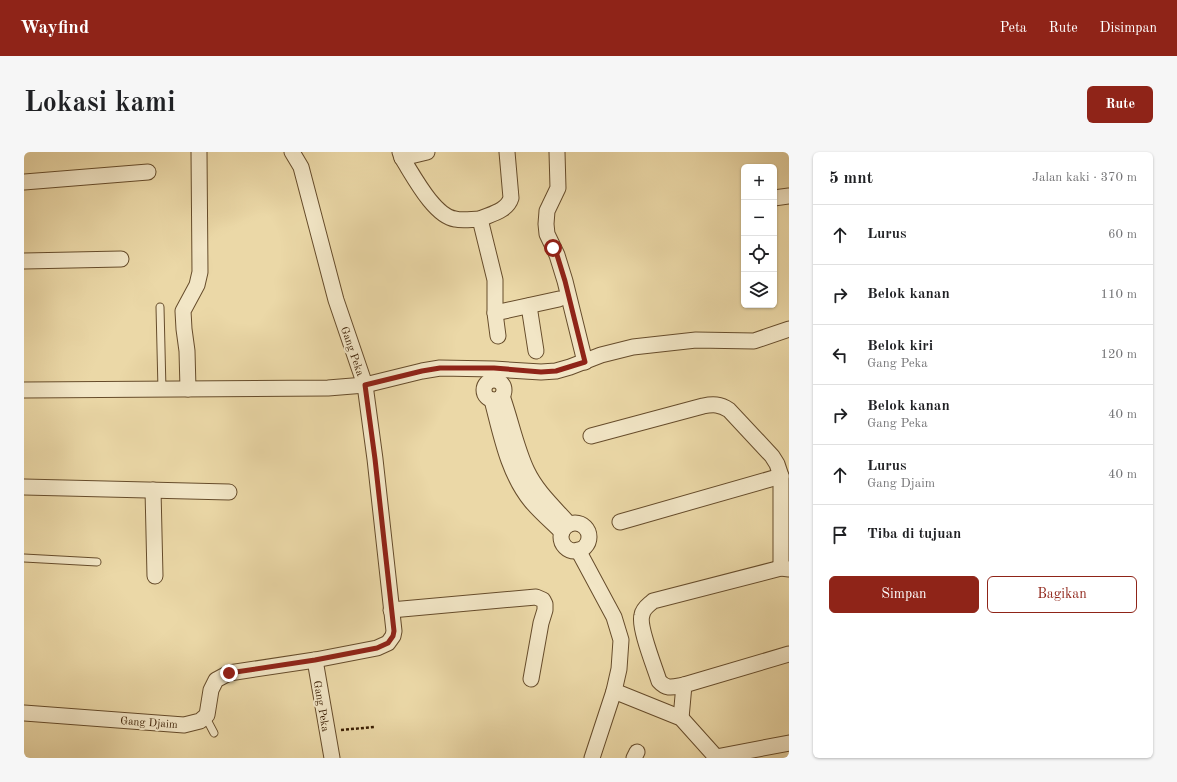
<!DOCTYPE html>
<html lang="id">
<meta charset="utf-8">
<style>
:root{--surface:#fff;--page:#f6f6f6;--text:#202124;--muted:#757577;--line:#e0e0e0;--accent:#8f2418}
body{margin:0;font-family:"Old Standard TT",serif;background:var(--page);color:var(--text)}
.controls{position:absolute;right:12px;top:12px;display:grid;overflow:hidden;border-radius:6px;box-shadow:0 1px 3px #0004}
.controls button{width:36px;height:36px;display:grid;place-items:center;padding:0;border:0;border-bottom:1px solid var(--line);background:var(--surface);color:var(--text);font:20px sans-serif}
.stop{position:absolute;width:12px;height:12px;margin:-9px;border:3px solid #8f2418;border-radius:50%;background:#fff}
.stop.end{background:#8f2418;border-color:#fff;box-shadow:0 1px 4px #0008}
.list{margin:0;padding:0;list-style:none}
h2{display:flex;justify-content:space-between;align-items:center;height:52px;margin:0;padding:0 16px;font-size:17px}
h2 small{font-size:13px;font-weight:400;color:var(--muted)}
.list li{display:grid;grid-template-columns:26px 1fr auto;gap:12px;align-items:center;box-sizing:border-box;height:60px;padding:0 16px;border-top:1px solid var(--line)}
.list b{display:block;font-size:15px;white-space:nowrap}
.list p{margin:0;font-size:13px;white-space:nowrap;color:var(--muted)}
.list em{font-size:13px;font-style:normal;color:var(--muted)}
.actions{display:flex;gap:8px;padding:12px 16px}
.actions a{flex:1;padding:9px 0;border:1px solid var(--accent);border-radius:6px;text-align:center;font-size:14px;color:var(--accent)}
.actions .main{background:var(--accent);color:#fff}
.icon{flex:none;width:22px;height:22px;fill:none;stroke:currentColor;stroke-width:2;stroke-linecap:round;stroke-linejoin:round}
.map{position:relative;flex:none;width:765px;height:606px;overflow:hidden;border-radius:6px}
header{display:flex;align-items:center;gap:24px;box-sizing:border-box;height:56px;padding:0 20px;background:var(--accent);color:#fff}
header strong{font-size:19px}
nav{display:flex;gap:22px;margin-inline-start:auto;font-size:14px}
.intro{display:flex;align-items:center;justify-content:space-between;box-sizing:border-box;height:96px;padding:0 24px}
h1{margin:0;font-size:28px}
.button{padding:10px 18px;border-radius:6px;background:var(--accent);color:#fff;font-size:14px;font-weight:700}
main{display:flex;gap:24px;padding:0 24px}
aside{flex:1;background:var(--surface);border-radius:6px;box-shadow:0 1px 3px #0004}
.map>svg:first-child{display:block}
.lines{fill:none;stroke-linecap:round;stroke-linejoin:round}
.lane-casing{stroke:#664c2b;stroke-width:9}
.street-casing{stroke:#664c2b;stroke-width:17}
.path{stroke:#391d02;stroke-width:2.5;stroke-dasharray:3 2;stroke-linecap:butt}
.lane{stroke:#f2e6c6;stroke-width:7}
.street{stroke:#f2e6c6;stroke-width:15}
.route{stroke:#8f2418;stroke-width:5}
.labels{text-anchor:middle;stroke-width:4;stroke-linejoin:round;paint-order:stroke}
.street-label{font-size:11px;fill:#391d02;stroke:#f2e6c6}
</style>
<header>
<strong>Wayfind</strong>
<nav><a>Peta</a><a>Rute</a><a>Disimpan</a></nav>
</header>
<div class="intro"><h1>Lokasi kami</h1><a class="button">Rute</a></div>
<main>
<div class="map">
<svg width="765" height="606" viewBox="0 0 765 606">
<rect width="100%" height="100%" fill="#ebd8a7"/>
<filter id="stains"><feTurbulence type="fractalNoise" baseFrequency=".005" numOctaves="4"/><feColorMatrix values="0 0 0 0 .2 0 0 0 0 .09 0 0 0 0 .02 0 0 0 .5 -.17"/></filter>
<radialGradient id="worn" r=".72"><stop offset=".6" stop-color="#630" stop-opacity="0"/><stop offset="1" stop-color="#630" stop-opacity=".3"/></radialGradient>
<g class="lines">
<g class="lane-casing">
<g id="lane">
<polyline points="136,155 138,238"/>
<polyline points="0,406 73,410"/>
<polyline points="181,564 190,581"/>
</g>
</g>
<g class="street-casing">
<g id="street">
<path d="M376,0l2,6c11,17 32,58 53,61 8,2 17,0 25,0l15,61v33l3,23"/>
<polyline points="533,0 534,36 523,59 522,72 523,82 533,103 541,129 561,210"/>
<polyline points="378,6 403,0"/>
<polyline points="0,30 124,20"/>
<polyline points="750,46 765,44"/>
<path d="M456,67c11,-5 27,-8 31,-21l-4,-46"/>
<polyline points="0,109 97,107"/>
<polyline points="505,154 512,199"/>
<polyline points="471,161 535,147"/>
<circle cx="470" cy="238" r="10"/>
<polyline points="164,237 163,199 160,177 159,159 173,133 176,120 175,0"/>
<polyline points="0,238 304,236 341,233 398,219 416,216 470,217 517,220 532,219 546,215 577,203 609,195 672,188 730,189 765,177"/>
<path d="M478,244c9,25 14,52 25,75 10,21 27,36 42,53"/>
<path d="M468,248c9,34 16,73 39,101 9,11 21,21 31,31"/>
<path d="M567,284l112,-30c10,-2 17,-2 26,4l43,46 5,8 4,12v92"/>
<polyline points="0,335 205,340"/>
<polyline points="129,338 131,424"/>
<polyline points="596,370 757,324"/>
<circle cx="551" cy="385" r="14"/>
<polyline points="554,398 590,465 597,488 595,517 590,539 568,606"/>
<polyline points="367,458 512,445 519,448 521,452 521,458 517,471 507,527"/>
<polyline points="291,508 308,606"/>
<path d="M660,533c-11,2 -17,5 -25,-4 -4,-13 -21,-55 -17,-66 1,-7 7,-10 11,-14l128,-33 8,1"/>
<polyline points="590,539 657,566 692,605 692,606"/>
<polyline points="0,561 160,573 176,569 183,563 187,538 192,528 205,521 291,508 353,496 364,491 369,484 370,479 351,307 341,233 312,148 277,15 268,0"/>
<polyline points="657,566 660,533 765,502"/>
<polyline points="692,605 765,591"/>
<polyline points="610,606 613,600"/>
</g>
</g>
<polyline class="path" points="317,578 350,575"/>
<use href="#lane" class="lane"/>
<use href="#street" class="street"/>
</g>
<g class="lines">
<polyline class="route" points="205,521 291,508 353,496 364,491 369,484 370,479 351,307 341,233 398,219 416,216 470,216 517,220 532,219 561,210 541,129 533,103 529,96"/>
</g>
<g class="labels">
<g class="street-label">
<text transform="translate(329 199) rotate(71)" y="4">Gang Peka</text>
<text transform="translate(298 554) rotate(80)" y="4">Gang Peka</text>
<text transform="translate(125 570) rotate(4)" y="4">Gang Djaim</text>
</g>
</g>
<rect width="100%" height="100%" filter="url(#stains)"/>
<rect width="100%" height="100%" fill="url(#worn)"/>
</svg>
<div class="controls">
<button>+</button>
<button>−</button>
<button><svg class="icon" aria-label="locate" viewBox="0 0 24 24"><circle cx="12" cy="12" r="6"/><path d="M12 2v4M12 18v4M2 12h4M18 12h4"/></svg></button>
<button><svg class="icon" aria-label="layers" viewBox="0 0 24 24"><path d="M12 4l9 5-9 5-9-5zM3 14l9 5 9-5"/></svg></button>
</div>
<div class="stop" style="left:529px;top:96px"></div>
<div class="stop end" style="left:205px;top:521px"></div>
</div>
<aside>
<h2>5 mnt<small>Jalan kaki · 370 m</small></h2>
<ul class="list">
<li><svg class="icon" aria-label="ahead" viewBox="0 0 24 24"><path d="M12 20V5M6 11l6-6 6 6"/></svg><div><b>Lurus</b></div><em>60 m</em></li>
<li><svg class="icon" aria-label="right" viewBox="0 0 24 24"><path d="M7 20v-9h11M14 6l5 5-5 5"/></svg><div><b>Belok kanan</b></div><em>110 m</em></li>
<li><svg class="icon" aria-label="left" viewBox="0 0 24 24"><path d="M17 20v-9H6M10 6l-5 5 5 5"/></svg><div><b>Belok kiri</b><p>Gang Peka</p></div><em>120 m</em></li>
<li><svg class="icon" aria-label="right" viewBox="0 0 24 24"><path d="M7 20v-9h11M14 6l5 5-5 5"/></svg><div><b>Belok kanan</b><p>Gang Peka</p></div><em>40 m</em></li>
<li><svg class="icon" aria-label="ahead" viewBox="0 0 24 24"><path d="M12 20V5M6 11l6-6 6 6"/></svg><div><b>Lurus</b><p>Gang Djaim</p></div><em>40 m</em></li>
<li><svg class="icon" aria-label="arrive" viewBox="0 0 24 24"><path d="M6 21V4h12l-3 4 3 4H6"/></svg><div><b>Tiba di tujuan</b></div></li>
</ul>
<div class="actions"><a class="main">Simpan</a><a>Bagikan</a></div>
</aside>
</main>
